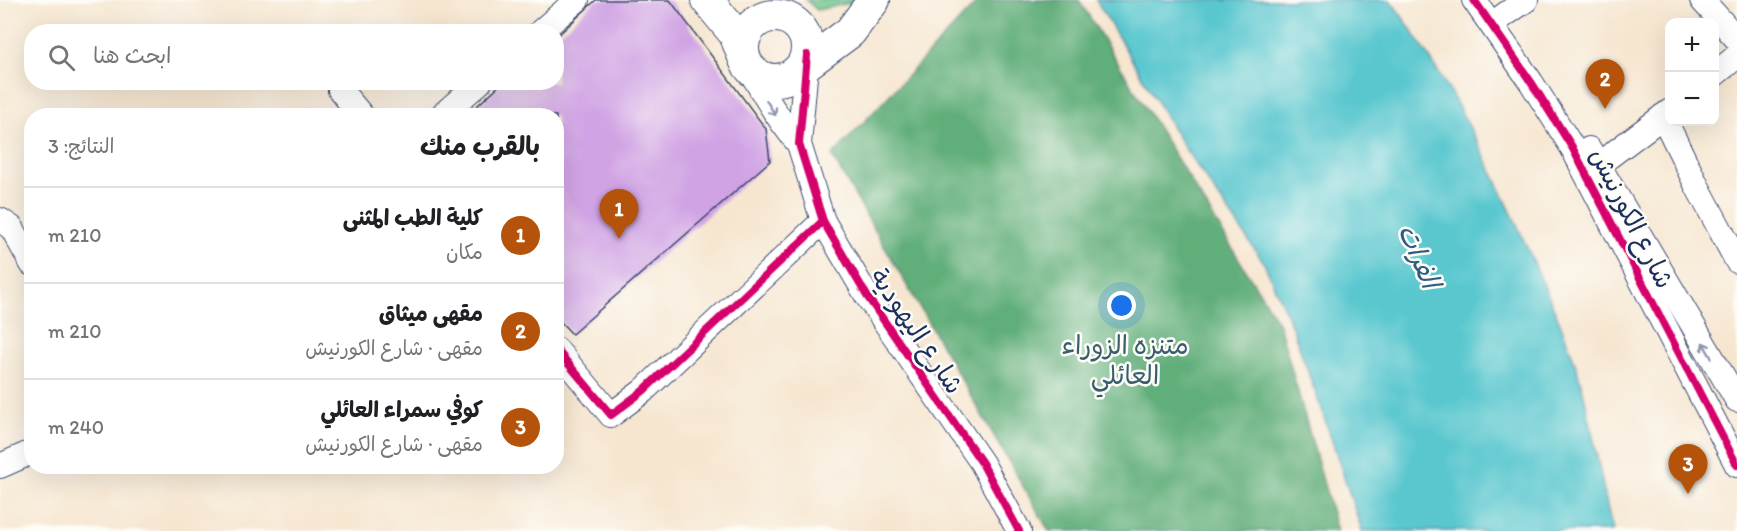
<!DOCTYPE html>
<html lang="ar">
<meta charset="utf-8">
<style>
:root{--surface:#fff;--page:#f2f2f2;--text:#202124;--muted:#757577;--line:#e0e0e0;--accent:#b45309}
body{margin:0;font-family:Itim,"Playpen Sans Arabic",sans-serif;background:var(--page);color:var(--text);direction:rtl}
.controls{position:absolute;right:18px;top:18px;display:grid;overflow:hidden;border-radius:12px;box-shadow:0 6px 24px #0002}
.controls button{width:54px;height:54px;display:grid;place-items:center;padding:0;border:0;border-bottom:2px solid var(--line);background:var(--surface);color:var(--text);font:30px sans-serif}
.you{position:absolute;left:1122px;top:306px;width:21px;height:21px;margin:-15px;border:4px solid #fff;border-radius:50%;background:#1a73e8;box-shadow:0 0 0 9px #1a73e833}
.badge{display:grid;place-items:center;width:39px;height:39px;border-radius:50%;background:var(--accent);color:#fff;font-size:20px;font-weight:700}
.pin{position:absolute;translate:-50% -50px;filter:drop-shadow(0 2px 3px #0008)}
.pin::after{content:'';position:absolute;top:32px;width:21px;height:18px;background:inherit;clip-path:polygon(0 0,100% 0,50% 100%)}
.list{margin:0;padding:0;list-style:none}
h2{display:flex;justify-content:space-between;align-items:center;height:78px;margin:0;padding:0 24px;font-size:26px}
h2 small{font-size:20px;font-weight:400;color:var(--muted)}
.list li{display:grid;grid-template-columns:39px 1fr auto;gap:18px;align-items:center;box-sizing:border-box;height:96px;padding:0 24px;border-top:2px solid var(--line)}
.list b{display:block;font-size:22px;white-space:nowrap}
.list p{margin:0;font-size:20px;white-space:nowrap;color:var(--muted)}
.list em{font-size:20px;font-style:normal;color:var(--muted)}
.icon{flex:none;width:33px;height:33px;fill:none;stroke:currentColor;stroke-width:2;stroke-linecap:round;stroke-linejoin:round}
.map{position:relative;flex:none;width:1737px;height:531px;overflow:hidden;direction:ltr}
.search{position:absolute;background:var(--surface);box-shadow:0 6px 24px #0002;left:24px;top:24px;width:540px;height:66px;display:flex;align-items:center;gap:15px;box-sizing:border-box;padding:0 21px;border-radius:24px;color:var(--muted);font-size:22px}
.panel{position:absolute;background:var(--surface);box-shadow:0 6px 24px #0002;left:24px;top:108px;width:540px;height:366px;border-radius:24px;direction:rtl}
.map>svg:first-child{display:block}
.green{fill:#75ca8e;stroke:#487c76;stroke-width:1.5}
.forest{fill:#60ae79;stroke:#3e6e6c;stroke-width:1.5}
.water{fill:#5ac7cf;stroke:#3a7b96;stroke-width:1.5}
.building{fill:#d0a3e4}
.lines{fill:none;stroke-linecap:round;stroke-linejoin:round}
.minor-casing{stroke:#3c4a6f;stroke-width:26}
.major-casing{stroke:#3c4a6f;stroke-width:34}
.minor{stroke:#fff;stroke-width:24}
.major{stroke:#fff;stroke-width:32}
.cycleway-casing{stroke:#fdfcf7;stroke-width:11}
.cycleway{stroke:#d6006c;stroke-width:8}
.oneway{stroke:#8d97ae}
.labels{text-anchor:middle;stroke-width:5;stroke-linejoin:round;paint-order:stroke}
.street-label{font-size:26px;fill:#1b2f5e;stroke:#fdfcf7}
.park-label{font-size:26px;fill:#365e6c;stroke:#fdfcf7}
.water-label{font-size:27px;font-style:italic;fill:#2e5d80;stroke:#fdfcf7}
</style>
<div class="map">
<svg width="1737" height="531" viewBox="0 0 1737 531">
<rect width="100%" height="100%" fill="#fdfcf7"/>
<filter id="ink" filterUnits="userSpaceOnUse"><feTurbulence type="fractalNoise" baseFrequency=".0167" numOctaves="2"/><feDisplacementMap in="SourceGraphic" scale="12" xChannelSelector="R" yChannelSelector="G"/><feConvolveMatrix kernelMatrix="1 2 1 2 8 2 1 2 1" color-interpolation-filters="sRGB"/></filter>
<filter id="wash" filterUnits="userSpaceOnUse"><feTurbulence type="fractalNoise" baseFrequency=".008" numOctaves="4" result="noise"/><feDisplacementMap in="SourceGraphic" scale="24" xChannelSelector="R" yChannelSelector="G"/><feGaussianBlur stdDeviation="1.35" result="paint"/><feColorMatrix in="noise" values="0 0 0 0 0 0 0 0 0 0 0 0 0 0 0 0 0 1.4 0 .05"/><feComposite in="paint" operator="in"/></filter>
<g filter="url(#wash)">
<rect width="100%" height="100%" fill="#f6e6d0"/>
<polygon class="green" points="806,0 865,0 817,10"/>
<polygon class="forest" points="979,0 1079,0 1279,324 1337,531 1049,531 832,156"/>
<path class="water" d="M1096,0h294c58,77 101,166 140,254 17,39 39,86 50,126 14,50 20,101 33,151h-251l-39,-117 -32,-90 -28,-63 -77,-111z"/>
<g id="blocks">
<polygon class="building" points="596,0 670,0 766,129 770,161 572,334 556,317 556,116 466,116 503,82 556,82 556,37"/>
</g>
</g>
<g filter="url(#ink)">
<use href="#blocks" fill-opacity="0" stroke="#3c4a6f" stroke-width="1.5"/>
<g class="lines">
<g class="minor-casing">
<g id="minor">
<polyline points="1474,0 1531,82 1572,147 1737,465"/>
<polyline points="1702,0 1737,39"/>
<polyline points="1503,16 1526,0"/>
<polyline points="540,32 577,0"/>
<polyline points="807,55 799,144 823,221 867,296 982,463 1019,531"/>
<path d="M749,67c14,28 30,53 50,77"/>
<polyline points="1714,75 1737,56"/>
<polyline points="340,90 362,116"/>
<polyline points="441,116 480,82"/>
<polyline points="1663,116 1697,186 1737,261"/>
<polyline points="1589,149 1737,400"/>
<polyline points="1599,164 1670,111"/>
<polyline points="0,220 12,228 32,264"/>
<polyline points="556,349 611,415 643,391 823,221"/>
<polyline points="0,466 32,452"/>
</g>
</g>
<g class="major-casing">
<g id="major">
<polyline points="707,0 735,34 744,57"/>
<circle cx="775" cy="48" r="32"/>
<polyline points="796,72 850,32 874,0"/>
</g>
</g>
<use href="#minor" class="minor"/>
<use href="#major" class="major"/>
<g class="cycleway-casing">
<g id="cycleway">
<polyline points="1474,0 1531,82 1572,147 1737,465"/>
<polyline points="807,55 799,144 823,221 867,296 982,463 1019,531"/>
<polyline points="556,349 611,415 643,391 823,221"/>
</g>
</g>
<use href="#cycleway" class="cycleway"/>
</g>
<defs><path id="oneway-shaft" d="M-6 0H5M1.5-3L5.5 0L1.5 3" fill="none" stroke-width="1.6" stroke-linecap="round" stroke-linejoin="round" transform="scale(1.5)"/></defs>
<g class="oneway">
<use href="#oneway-shaft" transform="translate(771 108) rotate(58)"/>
<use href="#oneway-shaft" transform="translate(1707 350) rotate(-120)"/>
</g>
</g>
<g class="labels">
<g class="street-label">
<text transform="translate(1632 218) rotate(63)" y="9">شارع الكورنيش</text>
<text transform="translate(917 331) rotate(56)" y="9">شارع اليهودية</text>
</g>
<g class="park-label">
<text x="1125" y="354">متنزه الزوراء<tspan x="1125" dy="30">العائلي</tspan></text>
</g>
<g class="water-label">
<text transform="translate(1419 256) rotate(67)" y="9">الفرات</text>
</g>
</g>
</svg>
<div class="controls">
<button>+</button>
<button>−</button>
</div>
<div class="you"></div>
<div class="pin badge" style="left:619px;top:239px">1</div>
<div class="pin badge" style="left:1605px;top:109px">2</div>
<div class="pin badge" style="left:1688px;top:494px">3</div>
<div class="search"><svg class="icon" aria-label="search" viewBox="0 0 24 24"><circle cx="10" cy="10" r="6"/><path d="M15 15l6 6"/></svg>ابحث هنا</div>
<section class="panel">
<h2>بالقرب منك<small>النتائج: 3</small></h2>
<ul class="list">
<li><span class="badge">1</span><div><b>كلية الطب المثنى</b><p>مكان</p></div><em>210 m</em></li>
<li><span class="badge">2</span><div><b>مقهى ميثاق</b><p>مقهى · شارع الكورنيش</p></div><em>210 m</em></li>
<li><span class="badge">3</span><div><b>كوفي سمراء العائلي</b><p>مقهى · شارع الكورنيش</p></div><em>240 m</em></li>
</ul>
</section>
</div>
